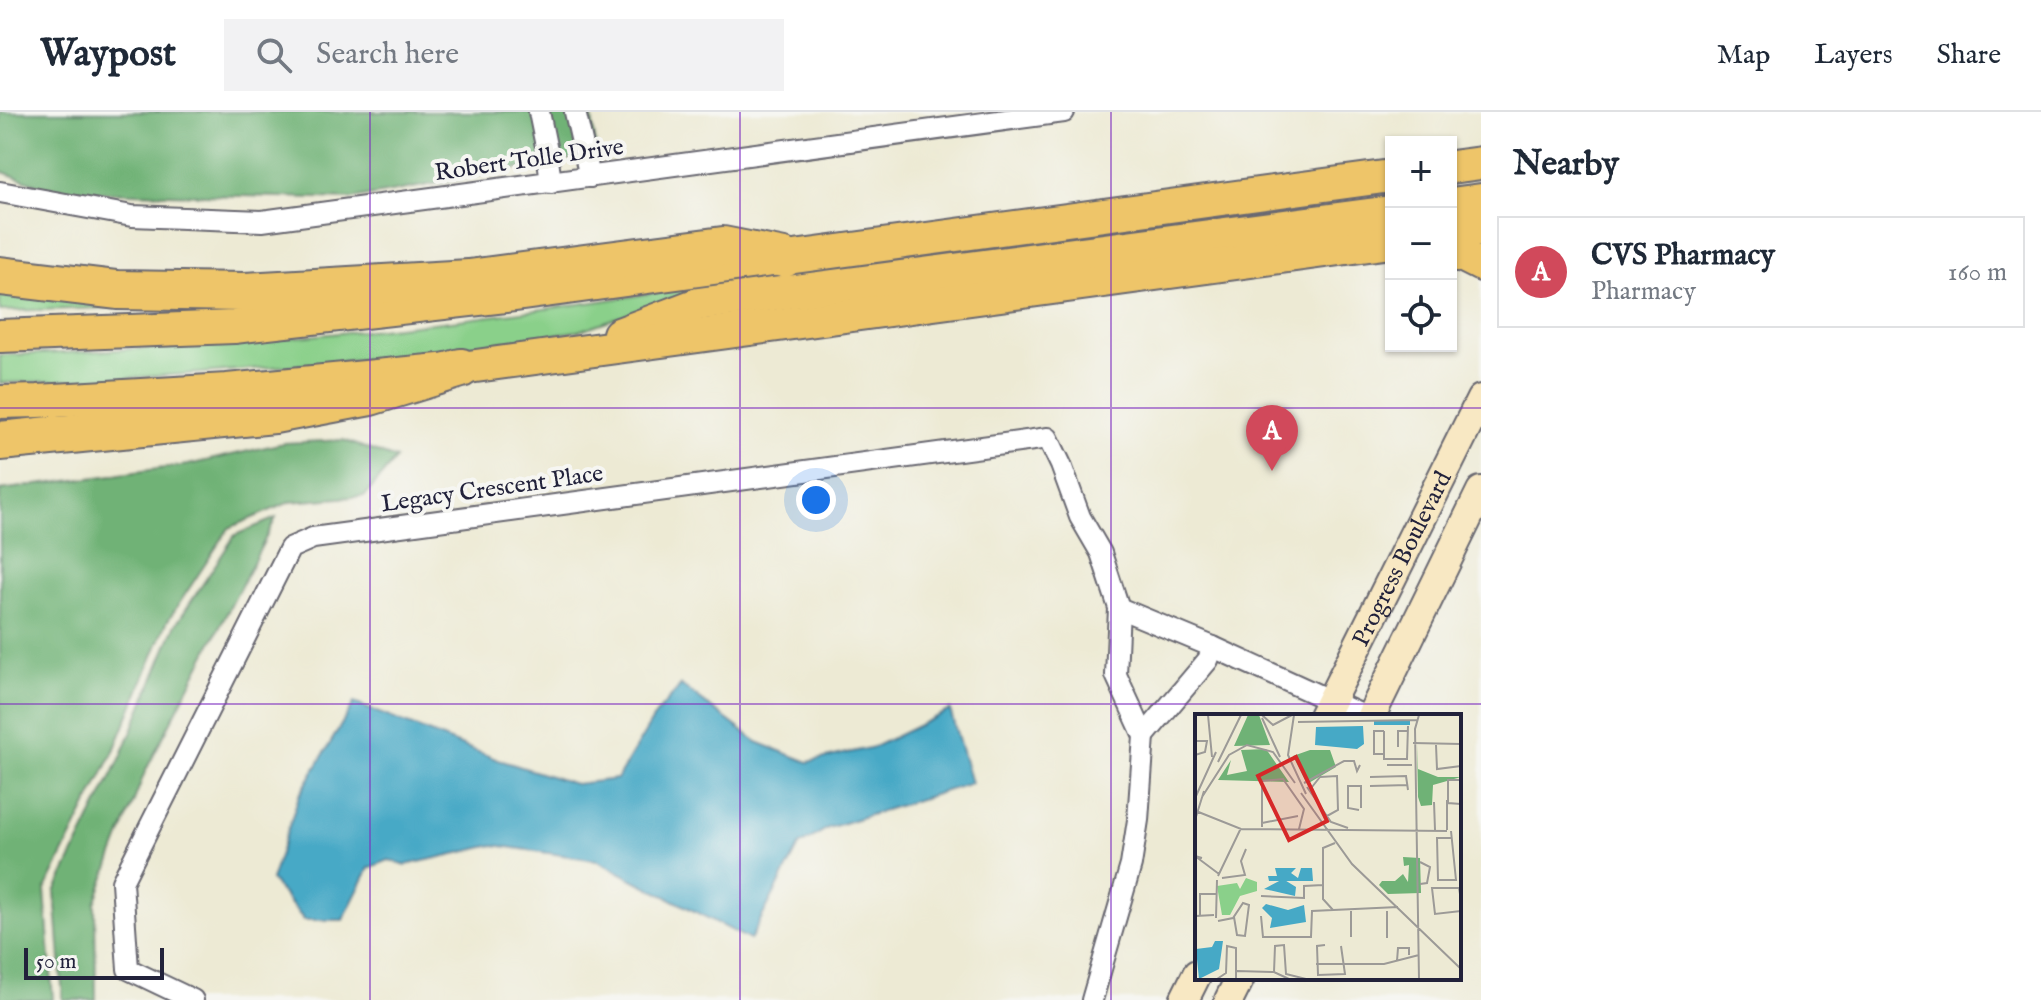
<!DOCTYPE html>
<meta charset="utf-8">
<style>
:root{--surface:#fff;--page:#f2f2f3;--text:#1f2937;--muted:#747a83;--line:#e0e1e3;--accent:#d1495b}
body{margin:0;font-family:"IM FELL English",serif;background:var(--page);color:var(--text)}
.controls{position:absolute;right:24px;top:24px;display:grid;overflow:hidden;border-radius:0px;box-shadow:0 2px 6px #0004}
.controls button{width:72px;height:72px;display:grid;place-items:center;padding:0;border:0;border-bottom:2px solid var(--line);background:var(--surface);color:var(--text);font:40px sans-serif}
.scale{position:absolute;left:24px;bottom:20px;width:140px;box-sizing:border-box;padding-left:8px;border:4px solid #22223b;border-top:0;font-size:22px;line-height:28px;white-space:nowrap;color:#22223b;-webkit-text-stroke:6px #f6f6f2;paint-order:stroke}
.you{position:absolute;left:816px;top:388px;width:28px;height:28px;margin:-20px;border:6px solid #fff;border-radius:50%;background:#1a73e8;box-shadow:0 0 0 12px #1a73e833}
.badge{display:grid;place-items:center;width:52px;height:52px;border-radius:50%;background:var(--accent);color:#fff;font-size:26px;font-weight:700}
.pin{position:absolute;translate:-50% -66px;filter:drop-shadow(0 2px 4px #0008)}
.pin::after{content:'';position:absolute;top:42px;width:28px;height:24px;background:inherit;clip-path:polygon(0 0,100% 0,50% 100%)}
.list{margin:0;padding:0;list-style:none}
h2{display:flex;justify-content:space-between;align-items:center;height:104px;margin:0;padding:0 32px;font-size:34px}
h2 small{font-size:26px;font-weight:400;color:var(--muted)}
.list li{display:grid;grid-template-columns:52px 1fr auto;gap:24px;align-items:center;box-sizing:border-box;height:112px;margin:0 16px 16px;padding:0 16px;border:2px solid var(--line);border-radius:0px}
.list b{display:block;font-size:30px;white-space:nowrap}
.list p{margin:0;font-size:26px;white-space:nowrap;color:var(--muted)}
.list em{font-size:26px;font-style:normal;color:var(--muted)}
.icon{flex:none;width:44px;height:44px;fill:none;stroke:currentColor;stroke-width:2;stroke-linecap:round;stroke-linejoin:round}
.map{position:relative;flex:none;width:1481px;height:888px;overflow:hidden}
header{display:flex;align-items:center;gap:48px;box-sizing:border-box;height:112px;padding:0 40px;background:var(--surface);border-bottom:2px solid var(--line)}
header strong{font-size:38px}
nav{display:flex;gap:44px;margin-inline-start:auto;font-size:28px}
.search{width:560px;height:72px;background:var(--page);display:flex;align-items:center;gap:20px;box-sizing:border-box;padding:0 28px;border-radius:0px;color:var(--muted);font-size:30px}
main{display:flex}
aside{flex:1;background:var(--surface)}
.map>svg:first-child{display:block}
.green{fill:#8ad08a;stroke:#567962;stroke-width:2}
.forest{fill:#6fb276;stroke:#486a58;stroke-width:2}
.water{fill:#46a9c6;stroke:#346680;stroke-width:2}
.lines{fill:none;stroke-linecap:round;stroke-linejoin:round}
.minor-casing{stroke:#696871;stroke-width:24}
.secondary-casing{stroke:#696871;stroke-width:32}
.primary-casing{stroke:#696871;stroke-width:36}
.motorway-casing{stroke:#696871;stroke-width:42}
.minor{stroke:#fff;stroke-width:20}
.secondary{stroke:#f8e8c3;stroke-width:28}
.primary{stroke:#eec569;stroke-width:32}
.motorway{stroke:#eec569;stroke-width:38}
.grid{fill:none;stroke:#7b2cbf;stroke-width:2;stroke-opacity:0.55}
.labels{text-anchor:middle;stroke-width:8;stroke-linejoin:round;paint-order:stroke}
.street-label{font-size:24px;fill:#22223b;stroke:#f6f6f2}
.inset-river{fill:none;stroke:#46a9c6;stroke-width:4}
.inset-road{fill:none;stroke:#9c9a97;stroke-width:2}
.view{fill:#d62828;fill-opacity:0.15;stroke:#d62828;stroke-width:4}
.inset-edge{fill:none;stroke:#22223b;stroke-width:4}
</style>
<header>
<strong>Waypost</strong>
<div class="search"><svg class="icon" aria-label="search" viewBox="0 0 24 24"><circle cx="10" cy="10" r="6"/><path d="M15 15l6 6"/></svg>Search here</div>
<nav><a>Map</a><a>Layers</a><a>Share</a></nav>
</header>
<main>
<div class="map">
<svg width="1481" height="888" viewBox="0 0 1481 888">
<rect width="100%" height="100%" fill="#f6f6f2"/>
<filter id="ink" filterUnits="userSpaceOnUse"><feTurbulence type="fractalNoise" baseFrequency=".0125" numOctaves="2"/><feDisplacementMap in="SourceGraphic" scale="16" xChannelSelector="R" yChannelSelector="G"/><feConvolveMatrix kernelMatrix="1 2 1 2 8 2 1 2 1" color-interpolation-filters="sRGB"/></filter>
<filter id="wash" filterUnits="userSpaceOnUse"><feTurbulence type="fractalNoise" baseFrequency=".006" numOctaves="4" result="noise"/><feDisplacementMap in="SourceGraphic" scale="32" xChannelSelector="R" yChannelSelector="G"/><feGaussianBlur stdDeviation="1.8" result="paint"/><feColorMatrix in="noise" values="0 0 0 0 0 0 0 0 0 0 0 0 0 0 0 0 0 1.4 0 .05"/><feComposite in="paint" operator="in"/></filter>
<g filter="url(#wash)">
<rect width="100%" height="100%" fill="#edead4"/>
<g class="green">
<polygon points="0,170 146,195 0,199"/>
<path d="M696,174l2,4 -120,41 -104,15 -80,11 -192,16 -93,6 -109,4v-28c75,-1 150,-7 225,-12 158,-12 315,-31 471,-57z"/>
</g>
<g class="forest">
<polygon points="0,0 591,0 597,42 353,87 55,79 0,59"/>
<polygon points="343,328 396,347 365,384 290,390 229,416 167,510 113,641 45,778 53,888 0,888 0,378 188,353 283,331"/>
<polygon points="276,406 145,660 95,791 96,888 63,888 55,780 121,645 175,514 235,423"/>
</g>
<polygon class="water" points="681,573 757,630 808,650 874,635 950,598 971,671 828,716 799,734 750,828 596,748 494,733 406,753 389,748 369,756 343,808 304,808 271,768 299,684 354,591 496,647 575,672 617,667 656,602"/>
</g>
<g filter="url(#ink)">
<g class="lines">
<g class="minor-casing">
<g id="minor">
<polyline points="539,0 547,39 551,71"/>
<polyline points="575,0 590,65"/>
<polyline points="0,80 132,104 262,109 1064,0"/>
<polyline points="1119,496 1213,535 1364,604"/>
<polyline points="1144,624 1208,548 1213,535"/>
<polyline points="193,888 128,857 122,770 290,436 313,426 1048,326 1061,353 1080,405 1101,441 1119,496 1116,563 1144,624 1138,708 1131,753 1092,888"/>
</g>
</g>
<g class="secondary-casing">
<g id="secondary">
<path id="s1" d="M1323,604l158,-317"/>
<polyline points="1371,604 1481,379"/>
<polyline points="1184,888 1197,862"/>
<polyline points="1229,888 1240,866"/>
</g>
</g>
<g class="primary-casing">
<g id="primary">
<polyline points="1451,55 1481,51"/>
<polyline points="1451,92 1481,88"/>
<polyline points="1451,122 1481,117"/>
<polyline points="1451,143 1461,143 1481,153"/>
<polyline points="619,222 698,192 1391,100"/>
<polyline points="0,224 234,215 514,183 1391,64"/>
<polyline points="0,290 38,289 227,278 461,256 1391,130"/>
</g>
</g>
<g class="motorway-casing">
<g id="motorway">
<polyline points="0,164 117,178 245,180 469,167 723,134 784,146"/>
<polyline points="0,329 274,302 370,284 461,256"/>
</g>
</g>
<use href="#minor" class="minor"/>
<use href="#secondary" class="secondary"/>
<use href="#primary" class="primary"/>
<use href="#motorway" class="motorway"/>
</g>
</g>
<path class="grid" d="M370,0v888M740,0v888M1111,0v888M0,296h1481M0,592h1481"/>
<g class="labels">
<g class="street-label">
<text transform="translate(529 47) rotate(-8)" y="8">Robert Tolle Drive</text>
<text transform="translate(492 376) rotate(-8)" y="8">Legacy Crescent Place</text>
<text dy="8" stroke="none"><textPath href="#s1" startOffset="176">Progress Boulevard</textPath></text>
</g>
</g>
<g transform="translate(1195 602)">
<rect width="266" height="266" fill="#edead4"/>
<path d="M51,164l11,4v9l-17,5 -10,19h-8l-5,-29 20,-3 3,6z" fill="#8ad08a"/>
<path d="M53,1h11l11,30 -36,1zM222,30l1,25 20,8h23l-28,8 -1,20 -11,1 -3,-9zM71,35l23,33 -71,-2 13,-20 -4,15 20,-4 -6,-21zM115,36h20l6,17 -29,17 -14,-28zM208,143l17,1 1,35 -33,1 -9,-9 3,-4h13l8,-7 5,8 1,-17 -5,1z" fill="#6fb276"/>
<path d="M168,12l1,18 -7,5 -42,-4 1,-18zM80,154h21l-5,5 7,5 3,-10h11l1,13h-44l-1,-5h9zM88,165l13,8 -1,9 -31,-7zM71,190l22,6 16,-5 2,17 -36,6 2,-10 -10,-10zM20,227h8l-4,28 -20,10 -3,-30 16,-2z" fill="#46a9c6"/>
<path class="inset-river" d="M179,9h36"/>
<path class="inset-road" d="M13,1l4,42M67,1l11,10 19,-10M99,1l-6,40 18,39M67,4l18,39M103,8l119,-2M189,17v28h23l1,-33M0,27h12l-2,11 -10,3M218,29l48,1M241,31l1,24 24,-3M203,33v-16h10M189,40h-10v-23h10M23,48l23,-47M192,51h25M175,63l36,-1 2,14M266,66h-13v23l13,1M109,69l40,-22h10l3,10 3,-6M175,72l38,-1M112,73l24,35 17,6M117,73l8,-10 17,-1 1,34 -11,6M106,79l51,71 109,105M1,82l20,-44M7,83l27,-42 18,-10 26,7 22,31M252,86v30M239,88l1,28M164,96l-11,-2v-22h13v22M1,97l45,18 206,2M0,106l9,-29M67,109l36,-7M67,113v-46l21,-2 21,30 -5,20M256,117l5,49h-18l-1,-42h14M7,144l-7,-2 24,18M225,148l10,5 -3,16 -7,1M23,162l23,-48M27,164l23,-3 -4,-14 5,-12M66,182l43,2v-12l19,-1M266,186l-2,-12h-27l3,26 26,-3M138,196l-10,-11v-51l12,-5M156,197v26M192,197v27M5,201v-21h16M66,202l2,21h48l1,-26 86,-4M21,204l1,-38M23,207l15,-3 10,-15 6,2 -4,31 -8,-1 -3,-18M1,215v-13l18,-1M130,231l-8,1 1,29 27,-1 -4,-28M202,247l1,-13h11v7M121,250h68l35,-9M42,257l37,1 15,7M79,258l1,-26 9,-1 2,29 20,5M22,265l9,-6 1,-27 9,2v31M224,265l-4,-250 4,-14"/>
<path class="view" d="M101,43l31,64 -38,19 -31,-64z"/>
<rect width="266" height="266" class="inset-edge"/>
</g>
</svg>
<div class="controls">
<button>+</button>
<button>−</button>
<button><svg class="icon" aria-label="locate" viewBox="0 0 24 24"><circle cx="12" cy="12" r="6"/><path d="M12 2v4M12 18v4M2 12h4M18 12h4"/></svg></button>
</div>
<div class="scale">50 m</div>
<div class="you"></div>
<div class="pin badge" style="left:1272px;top:359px">A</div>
</div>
<aside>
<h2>Nearby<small></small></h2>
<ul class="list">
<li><span class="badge">A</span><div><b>CVS Pharmacy</b><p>Pharmacy</p></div><em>160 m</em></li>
</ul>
</aside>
</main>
